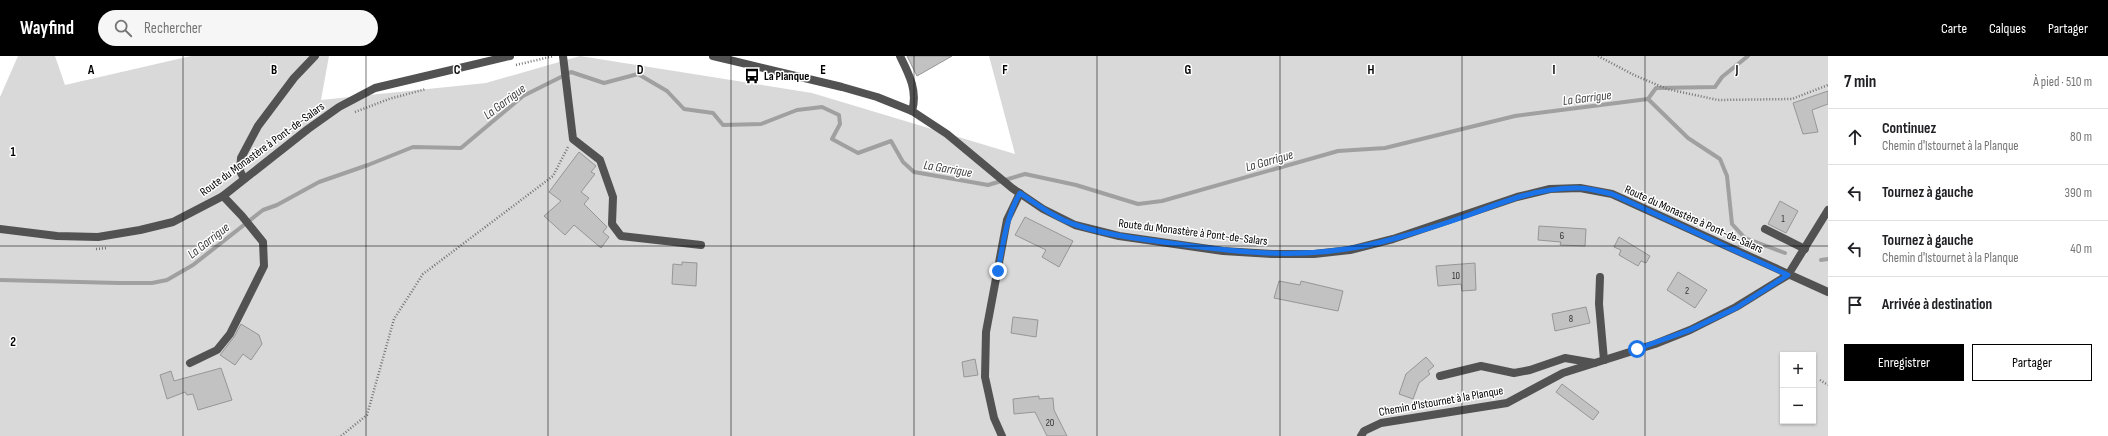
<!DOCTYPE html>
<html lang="fr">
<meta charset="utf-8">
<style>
:root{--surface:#fff;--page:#f6f6f6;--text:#202124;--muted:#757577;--line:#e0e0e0;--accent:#000}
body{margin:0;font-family:"Sofia Sans Condensed",sans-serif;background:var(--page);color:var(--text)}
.controls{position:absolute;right:12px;bottom:12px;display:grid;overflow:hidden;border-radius:0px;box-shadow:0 1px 3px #0004}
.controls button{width:36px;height:36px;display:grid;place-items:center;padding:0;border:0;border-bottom:1px solid var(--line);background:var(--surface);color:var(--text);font:20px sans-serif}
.stop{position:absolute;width:12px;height:12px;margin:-9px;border:3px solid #1a73e8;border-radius:50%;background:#fff}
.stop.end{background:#1a73e8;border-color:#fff;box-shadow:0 1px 4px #0008}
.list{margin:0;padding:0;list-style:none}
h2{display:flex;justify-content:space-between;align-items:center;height:52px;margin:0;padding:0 16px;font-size:17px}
h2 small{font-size:13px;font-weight:400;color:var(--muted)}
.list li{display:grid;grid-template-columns:26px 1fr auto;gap:12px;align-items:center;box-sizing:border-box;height:56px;padding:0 16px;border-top:1px solid var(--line)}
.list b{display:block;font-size:15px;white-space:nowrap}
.list p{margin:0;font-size:13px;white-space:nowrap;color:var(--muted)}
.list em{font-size:13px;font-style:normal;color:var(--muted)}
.actions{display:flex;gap:8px;padding:12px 16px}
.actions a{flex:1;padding:9px 0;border:1px solid var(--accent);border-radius:0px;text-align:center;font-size:14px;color:var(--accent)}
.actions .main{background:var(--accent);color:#fff}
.icon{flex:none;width:22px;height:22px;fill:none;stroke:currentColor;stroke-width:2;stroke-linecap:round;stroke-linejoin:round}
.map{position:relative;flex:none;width:1828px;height:380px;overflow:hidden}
header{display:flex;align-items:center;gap:24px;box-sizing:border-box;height:56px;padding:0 20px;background:var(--accent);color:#fff}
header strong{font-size:19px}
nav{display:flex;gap:22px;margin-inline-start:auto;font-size:14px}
.search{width:280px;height:36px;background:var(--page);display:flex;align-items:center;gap:10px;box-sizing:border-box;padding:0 14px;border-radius:22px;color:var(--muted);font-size:15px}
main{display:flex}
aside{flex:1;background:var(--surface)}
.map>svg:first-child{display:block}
.green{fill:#d9d9d9;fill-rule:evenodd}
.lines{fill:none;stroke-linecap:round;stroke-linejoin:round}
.stream{stroke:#a0a0a0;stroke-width:4}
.building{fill:#c2c2c2;stroke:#969696}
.path{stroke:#747474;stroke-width:2.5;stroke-dasharray:1 2;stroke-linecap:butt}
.service{stroke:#525252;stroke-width:8}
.minor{stroke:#525252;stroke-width:8}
.tertiary{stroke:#525252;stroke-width:8}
.route{stroke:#1a73e8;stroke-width:5}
.grid{fill:none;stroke:#000;stroke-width:1;stroke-opacity:0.55}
.labels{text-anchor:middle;stroke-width:3;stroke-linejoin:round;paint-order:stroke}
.number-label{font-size:10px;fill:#303030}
.poi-label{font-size:12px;font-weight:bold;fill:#000;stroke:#fff;text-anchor:start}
.street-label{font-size:12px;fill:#000;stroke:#fff}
.water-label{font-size:13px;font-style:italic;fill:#414141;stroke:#fff}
.grid-label{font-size:13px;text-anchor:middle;font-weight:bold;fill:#000;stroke:#fff;stroke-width:3;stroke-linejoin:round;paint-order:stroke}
</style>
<header>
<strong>Wayfind</strong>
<div class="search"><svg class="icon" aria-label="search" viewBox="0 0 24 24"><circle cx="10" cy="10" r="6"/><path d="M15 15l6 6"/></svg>Rechercher</div>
<nav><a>Carte</a><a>Calques</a><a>Partager</a></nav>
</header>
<main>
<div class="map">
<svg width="1828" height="380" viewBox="0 0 1828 380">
<rect width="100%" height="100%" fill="#fff"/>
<path class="green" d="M18,0h37l10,29 126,-29h138l-8,44 165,-17 94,-27 232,37 203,61 -26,-98h839v380h-1828v-339zM1783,299h30v66h-30z"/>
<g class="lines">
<g class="stream">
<polyline points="1648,43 1656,32 1715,31 1722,21 1748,0"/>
<polyline points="1821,204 1828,203"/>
<polyline points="0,224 119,227 152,227 167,224 193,209 263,154 277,149 319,126 368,109 413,91 461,92 523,40 571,16 604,27 638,18 667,35 684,53 713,57 723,69 761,68 797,54 822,51 839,59 840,68 832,83 858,97 891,85 903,106 914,116 988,129 1025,118 1076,129 1138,148 1162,145 1338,95 1385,92 1515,60 1648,43 1688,82 1720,103 1727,120 1732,168 1745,182 1785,197"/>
</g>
</g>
<g class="building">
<polygon points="907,0 952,0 917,20"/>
<polygon points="1828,35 1828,48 1812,54 1818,76 1803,78 1793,47"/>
<polygon points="579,96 596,110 591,116 595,118 581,136 589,142 584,148 607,171 603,176 609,181 601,192 574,169 565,179 544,160 561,145 549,136"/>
<polygon points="1780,145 1798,155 1786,177 1768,168"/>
<polygon points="1025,161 1073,185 1059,211 1042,201 1046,194 1015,179"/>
<polygon points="1539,170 1586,173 1585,190 1560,189 1561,186 1538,184"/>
<polygon points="1619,181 1650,200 1646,207 1641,205 1638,210 1619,199 1621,194 1614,191"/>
<polygon points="682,206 697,207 696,230 672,228 673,208 682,209"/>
<polygon points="1475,207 1476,234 1462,235 1461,228 1438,230 1436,210"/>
<polygon points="1678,216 1707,234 1695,252 1667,234"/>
<polygon points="1279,225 1300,229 1301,225 1343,235 1338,255 1274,242"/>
<polygon points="1586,251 1590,267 1555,275 1552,258"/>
<polygon points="1013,261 1038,264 1036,281 1011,277"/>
<polygon points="241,268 259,279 262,288 251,304 243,298 235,309 220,299 234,281"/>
<polygon points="1426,301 1434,310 1428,315 1430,318 1419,327 1413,343 1399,338 1406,318"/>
<polygon points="975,303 978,319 964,321 962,306"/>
<polygon points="221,312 232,344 198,354 193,338 187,339 185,336 167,343 160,319 171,315 174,325"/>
<polygon points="1562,328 1599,356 1593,364 1556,336"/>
<polygon points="1039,340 1039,343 1053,342 1054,354 1067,380 1047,380 1035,356 1014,358 1013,343"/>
</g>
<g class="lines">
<g class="path">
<polyline points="1598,0 1634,19 1667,33 1718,44 1792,43 1828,29"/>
<polyline points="516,9 554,0"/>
<polyline points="355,56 389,43 426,33"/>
<polyline points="1625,131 1637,136"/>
<polyline points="96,193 107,192"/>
<polyline points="1820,324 1828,329"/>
<polyline points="341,380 367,359 394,263 423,218 553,120 568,91"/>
</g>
<g class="service">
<polyline points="563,0 573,83 600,104 613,141 612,168 621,180 701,189"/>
<polyline points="244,123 240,115 241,102 258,70 294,22 315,0"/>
<polyline points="1765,173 1805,193"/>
<polyline points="1600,221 1599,248 1604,304"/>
<polyline points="190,307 217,294 230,278 264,210 263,186 242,160 223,140"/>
<polyline points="1440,320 1481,310 1514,317 1530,314 1565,302 1594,307"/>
</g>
<g class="minor">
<path d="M900,0c9,18 18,35 12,55"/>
<polyline points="1002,380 994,362 985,321 986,276 1007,164 1020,137"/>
<polyline points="1361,380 1364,375 1381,367 1507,347 1563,317 1655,288 1690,274 1736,251 1788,219"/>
</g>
<g class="tertiary">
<polyline points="713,0 842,31 877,41 912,55 947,78 1012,132 1043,153 1075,169 1119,180 1223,195 1272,198 1314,198 1350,194 1393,183 1517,141 1550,133 1580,132 1612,138 1828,236"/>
<polyline points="0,173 57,180 98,181 140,174 173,166 223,140 308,73 339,51 375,32 510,0"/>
<polyline points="1788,219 1828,154"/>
</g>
</g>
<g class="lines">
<path class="route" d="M998,215c5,-27 8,-54 22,-78 18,12 36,26 56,32 31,10 63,14 94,18 78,11 145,18 223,-4 25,-7 51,-15 76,-24 36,-14 71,-28 110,-27 10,0 22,4 33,6l176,81 -52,33 -46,22 -53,19"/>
</g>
<path class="grid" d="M183,0v380M366,0v380M548,0v380M731,0v380M914,0v380M1097,0v380M1280,0v380M1462,0v380M1645,0v380M0,190h1828"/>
<defs>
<g id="bus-bare" transform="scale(1.2)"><path d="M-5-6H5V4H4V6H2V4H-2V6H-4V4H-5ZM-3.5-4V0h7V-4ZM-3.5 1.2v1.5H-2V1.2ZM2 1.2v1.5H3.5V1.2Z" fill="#000" stroke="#fff" stroke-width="2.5" paint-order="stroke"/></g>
</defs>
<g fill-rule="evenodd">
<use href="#bus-bare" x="752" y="20"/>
</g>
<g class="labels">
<g class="number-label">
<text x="1783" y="166">1</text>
<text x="1562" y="183">6</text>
<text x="1456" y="223">10</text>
<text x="1687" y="238">2</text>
<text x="1571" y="266">8</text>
<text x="1050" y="370">20</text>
</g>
<g class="poi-label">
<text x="764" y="24">La Planque</text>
</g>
<g class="street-label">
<text transform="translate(262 93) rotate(-36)" y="4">Route du Monastère à Pont-de-Salars</text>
<text transform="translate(1694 163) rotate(24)" y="4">Route du Monastère à Pont-de-Salars</text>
<text transform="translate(1193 176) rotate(7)" y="4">Route du Monastère à Pont-de-Salars</text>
<text transform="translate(1441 345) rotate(-10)" y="4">Chemin d'Istournet à la Planque</text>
</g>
<g class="water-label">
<text transform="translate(1587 41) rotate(-7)" y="5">La Garrigue</text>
<text transform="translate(504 45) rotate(-37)" y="5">La Garrigue</text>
<text transform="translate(1269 104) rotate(-16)" y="5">La Garrigue</text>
<text transform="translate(948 112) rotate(10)" y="5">La Garrigue</text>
<text transform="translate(208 184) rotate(-38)" y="5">La Garrigue</text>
</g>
</g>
<g class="grid-label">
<text x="91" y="18">A</text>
<text x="274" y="18">B</text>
<text x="457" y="18">C</text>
<text x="640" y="18">D</text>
<text x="823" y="18">E</text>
<text x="1005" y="18">F</text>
<text x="1188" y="18">G</text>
<text x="1371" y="18">H</text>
<text x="1554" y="18">I</text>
<text x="1737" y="18">J</text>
<text x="13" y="100">1</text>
<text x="13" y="290">2</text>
</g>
</svg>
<div class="controls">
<button>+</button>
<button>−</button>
</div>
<div class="stop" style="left:1637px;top:293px"></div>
<div class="stop end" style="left:998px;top:215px"></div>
</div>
<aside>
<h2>7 min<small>À pied · 510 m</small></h2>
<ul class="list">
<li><svg class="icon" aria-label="ahead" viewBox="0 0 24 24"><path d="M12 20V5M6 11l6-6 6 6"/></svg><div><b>Continuez</b><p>Chemin d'Istournet à la Planque</p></div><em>80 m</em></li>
<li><svg class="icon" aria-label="left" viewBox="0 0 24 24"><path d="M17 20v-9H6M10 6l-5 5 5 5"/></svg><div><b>Tournez à gauche</b></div><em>390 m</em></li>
<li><svg class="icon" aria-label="left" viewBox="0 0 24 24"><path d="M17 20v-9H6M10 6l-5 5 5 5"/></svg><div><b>Tournez à gauche</b><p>Chemin d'Istournet à la Planque</p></div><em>40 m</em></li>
<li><svg class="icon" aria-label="arrive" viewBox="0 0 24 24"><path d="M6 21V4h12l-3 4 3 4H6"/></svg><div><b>Arrivée à destination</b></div></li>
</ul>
<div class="actions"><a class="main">Enregistrer</a><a>Partager</a></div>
</aside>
</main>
